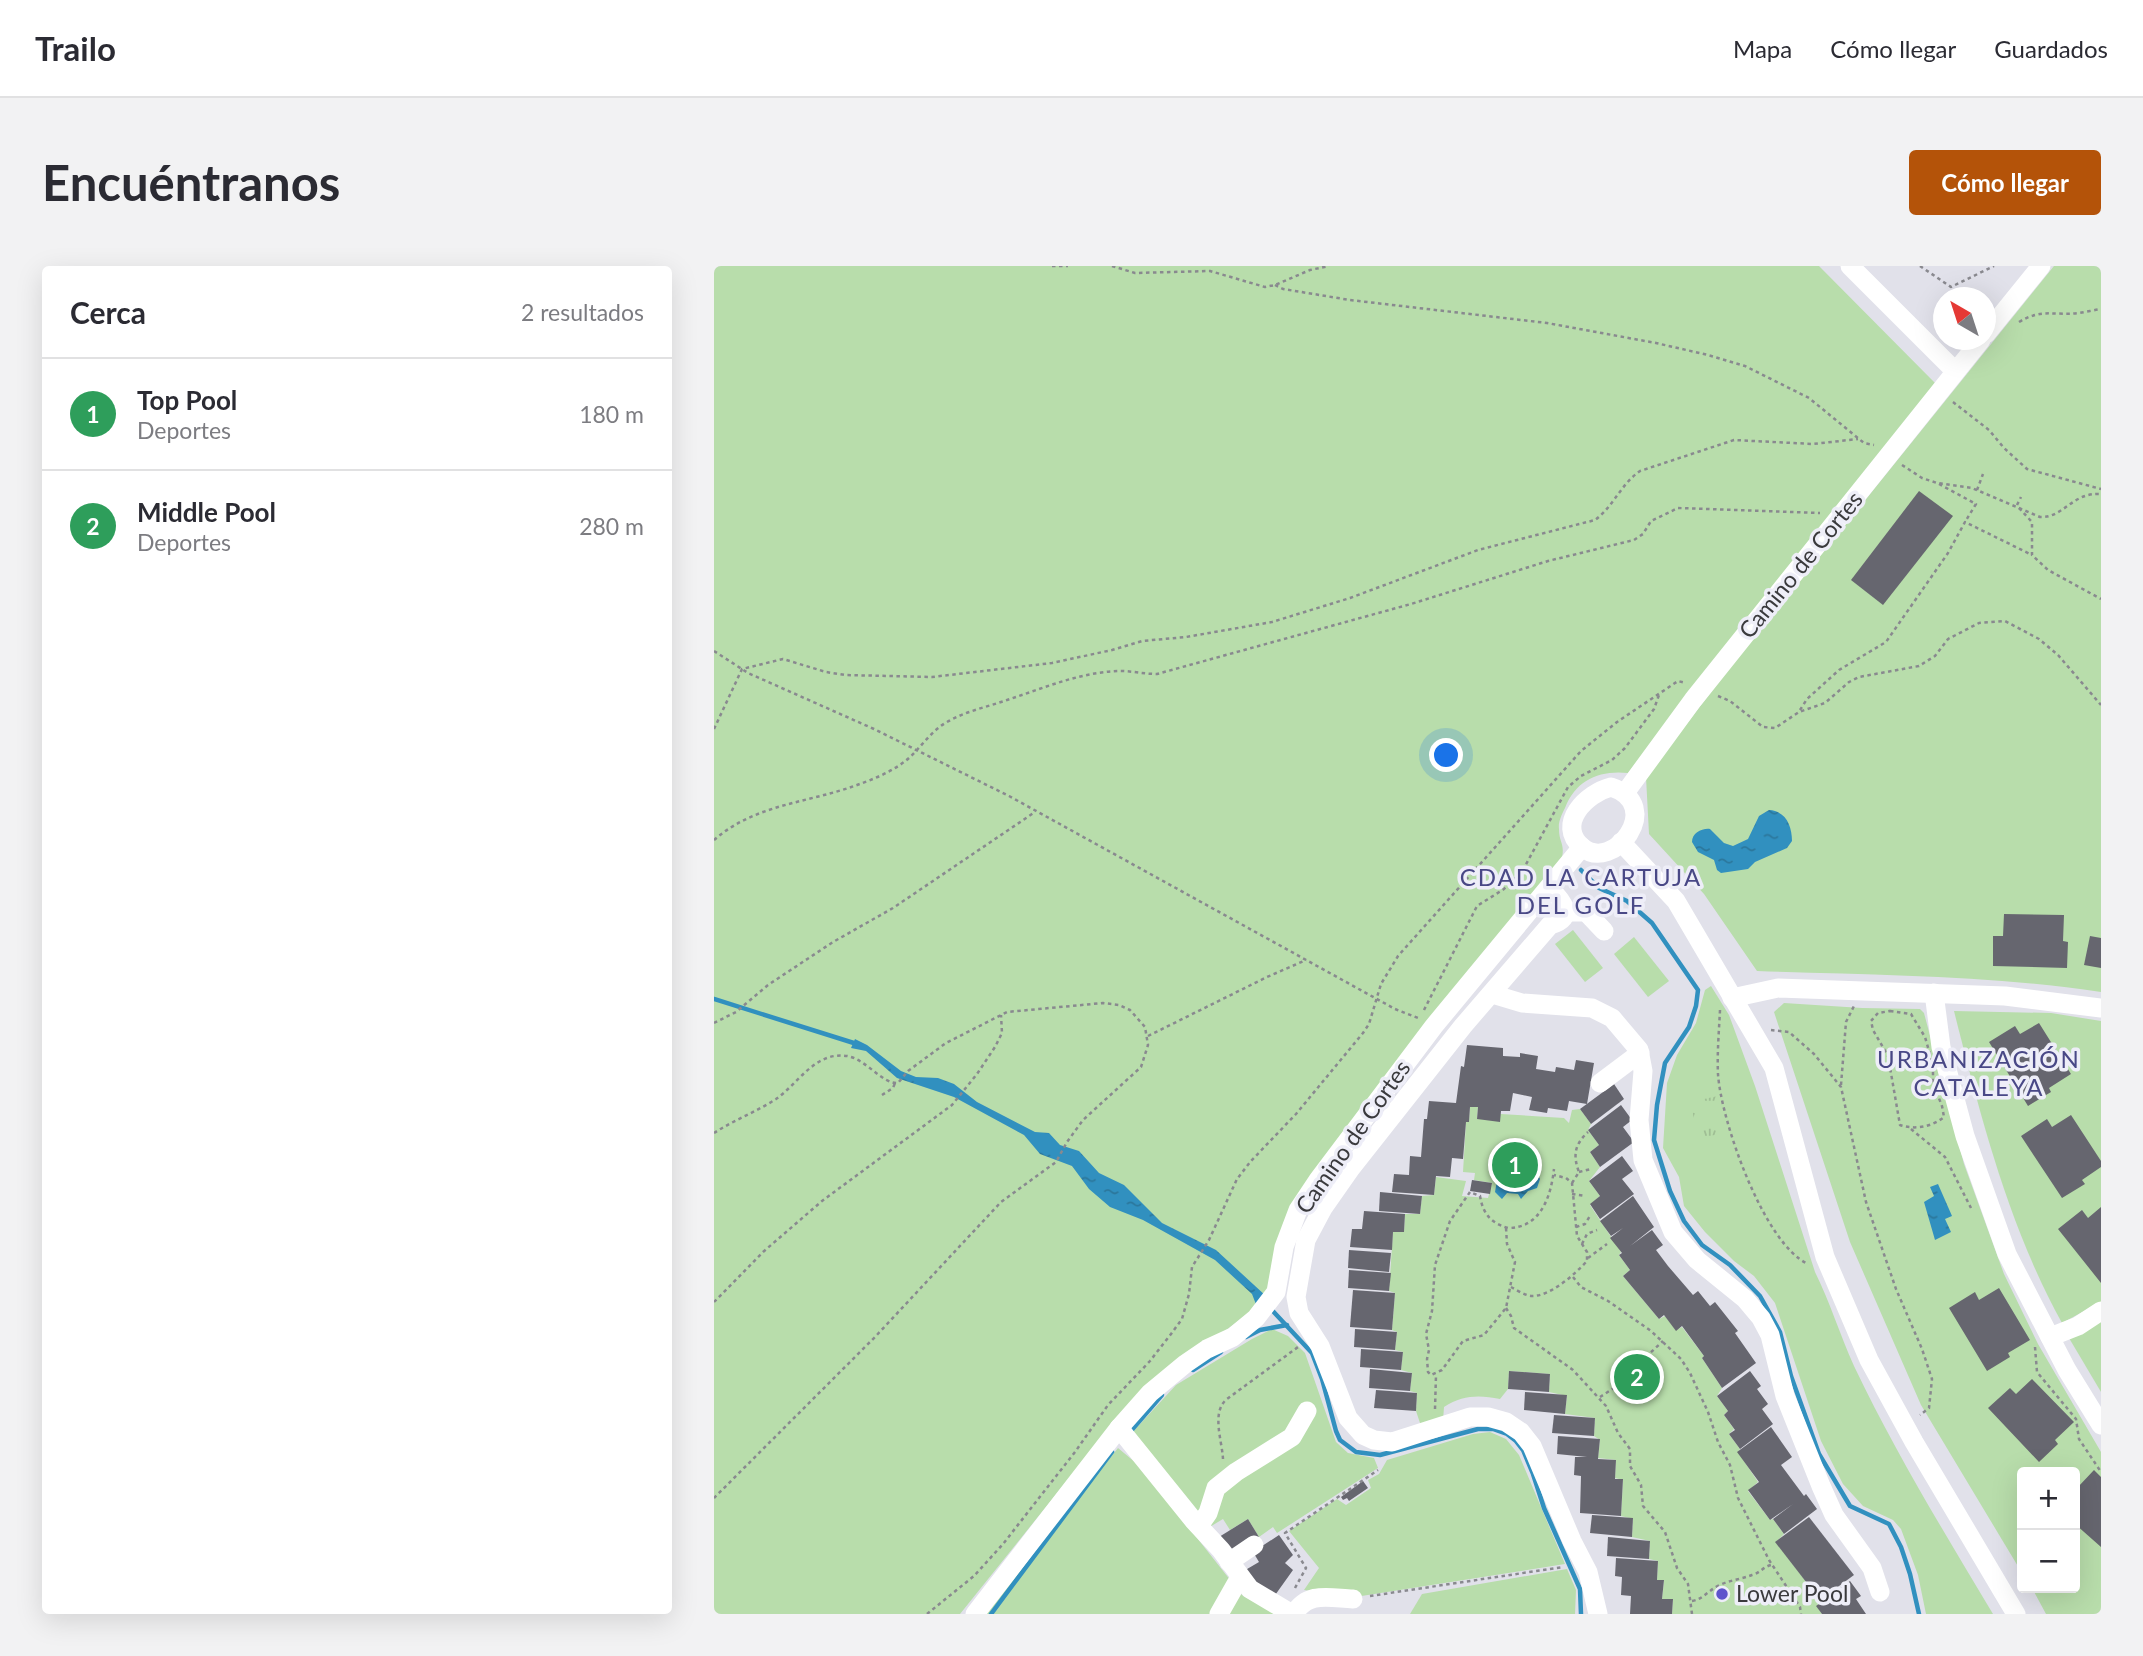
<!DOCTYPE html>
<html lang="es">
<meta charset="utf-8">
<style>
:root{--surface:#fff;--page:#f2f2f3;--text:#2b2b33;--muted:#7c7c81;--line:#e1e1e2;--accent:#b45309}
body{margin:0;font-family:Lato,sans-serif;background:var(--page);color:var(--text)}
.controls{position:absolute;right:21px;bottom:21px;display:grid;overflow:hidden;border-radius:7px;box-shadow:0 7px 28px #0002}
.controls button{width:63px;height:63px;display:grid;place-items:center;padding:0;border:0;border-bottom:2px solid var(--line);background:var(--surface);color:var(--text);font:35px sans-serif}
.compass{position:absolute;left:1219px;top:21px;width:63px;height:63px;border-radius:50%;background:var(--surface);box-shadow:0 7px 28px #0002;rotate:321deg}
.you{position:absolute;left:733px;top:490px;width:24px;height:24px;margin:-18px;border:5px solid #fff;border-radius:50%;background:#1a73e8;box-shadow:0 0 0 10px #1a73e833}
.badge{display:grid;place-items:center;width:46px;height:46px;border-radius:50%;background:var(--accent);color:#fff;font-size:23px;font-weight:700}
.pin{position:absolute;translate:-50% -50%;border:4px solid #fff;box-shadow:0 2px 7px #0006}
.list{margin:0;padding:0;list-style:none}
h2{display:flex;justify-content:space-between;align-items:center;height:91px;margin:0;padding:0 28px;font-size:30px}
h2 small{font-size:23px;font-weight:400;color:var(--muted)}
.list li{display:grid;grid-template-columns:46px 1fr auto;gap:21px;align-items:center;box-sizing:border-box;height:112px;padding:0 28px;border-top:2px solid var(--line)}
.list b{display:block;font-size:26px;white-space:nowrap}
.list p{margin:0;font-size:23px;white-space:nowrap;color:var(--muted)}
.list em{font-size:23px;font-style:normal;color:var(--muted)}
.map{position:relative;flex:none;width:1387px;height:1348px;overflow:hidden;border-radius:7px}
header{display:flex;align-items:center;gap:42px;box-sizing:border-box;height:98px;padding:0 35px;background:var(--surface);border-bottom:2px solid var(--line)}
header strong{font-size:33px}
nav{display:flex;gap:38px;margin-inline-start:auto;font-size:24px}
.intro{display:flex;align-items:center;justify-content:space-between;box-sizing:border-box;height:168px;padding:0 42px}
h1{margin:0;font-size:49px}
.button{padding:18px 32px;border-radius:7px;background:var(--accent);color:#fff;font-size:24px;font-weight:700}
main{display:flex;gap:42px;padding:0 42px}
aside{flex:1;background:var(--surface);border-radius:7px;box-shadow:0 7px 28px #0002}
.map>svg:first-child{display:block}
.green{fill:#b8ddab}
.park{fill:url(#park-tufts)}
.water{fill:url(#water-ripples)}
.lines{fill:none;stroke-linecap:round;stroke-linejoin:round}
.stream{stroke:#3190bf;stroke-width:4.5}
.building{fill:#66666f}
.path{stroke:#89898f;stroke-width:2.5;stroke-dasharray:3.5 3.5;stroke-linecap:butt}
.minor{stroke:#fff;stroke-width:19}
.poi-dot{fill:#5e54cc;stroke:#eeeef8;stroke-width:2.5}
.labels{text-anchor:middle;stroke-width:7;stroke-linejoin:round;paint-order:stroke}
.street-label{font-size:23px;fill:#3a3a3d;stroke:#eeeef8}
.poi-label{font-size:23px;fill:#3a3a3d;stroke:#eeeef8;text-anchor:start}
.neighbourhood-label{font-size:24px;letter-spacing:2px;fill:#494886;stroke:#eeeef8}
</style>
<header>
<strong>Trailo</strong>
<nav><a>Mapa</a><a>Cómo llegar</a><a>Guardados</a></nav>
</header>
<div class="intro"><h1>Encuéntranos</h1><a class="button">Cómo llegar</a></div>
<main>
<aside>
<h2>Cerca<small>2 resultados</small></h2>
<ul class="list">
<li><span class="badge" style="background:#2e9e5b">1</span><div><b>Top Pool</b><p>Deportes</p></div><em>180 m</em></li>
<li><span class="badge" style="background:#2e9e5b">2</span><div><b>Middle Pool</b><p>Deportes</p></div><em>280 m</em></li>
</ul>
</aside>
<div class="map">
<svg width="1387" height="1348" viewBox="0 0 1387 1348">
<defs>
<pattern id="park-tufts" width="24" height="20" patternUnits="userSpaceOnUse" patternTransform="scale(1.75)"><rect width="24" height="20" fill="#b8ddab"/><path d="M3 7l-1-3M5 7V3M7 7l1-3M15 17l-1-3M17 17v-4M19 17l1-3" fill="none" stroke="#9fbe94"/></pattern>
<pattern id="water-ripples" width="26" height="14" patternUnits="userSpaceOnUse" patternTransform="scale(1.75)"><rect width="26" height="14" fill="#3190bf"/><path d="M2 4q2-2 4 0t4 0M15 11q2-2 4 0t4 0" fill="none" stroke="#2b779c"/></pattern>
</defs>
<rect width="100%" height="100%" fill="#e1e1ea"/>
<g class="green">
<path d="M0,0h1105l117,118 -308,389c-29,-3 -52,7 -63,35 -3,6 -7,14 -6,21 0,15 7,14 2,33l-265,338 -30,96 -9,11 -126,94 -171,213h-246z"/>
<path d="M1340,0h47v726c-113,-17 -229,-17 -344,-21l-53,-77 -55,-60 -3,-57 75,-98z"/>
<polygon points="859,664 889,702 871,716 841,678"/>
<polygon points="920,671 955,715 934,731 900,688"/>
<path d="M997,720l18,29 26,71 60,186c15,30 25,63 39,94 41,86 90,166 139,248h-67l-8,-39 -17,-46 -8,-9 -30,-14 -20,-22 -22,-43 -46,-138 -21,-27 -20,-15 -29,-29 -21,-26 -5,-29 -16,-29 4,-65 10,-28 19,-32 9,-33z"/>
<polygon points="1070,737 1148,742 1206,743 1210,747 1250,898 1290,1008 1324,1078 1387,1186 1387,1348 1332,1348 1318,1322 1361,1322 1361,1206 1308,1206 1308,1307 1207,1139 1136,976 1060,746"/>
<path d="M1240,745l97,2 50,8v281l-39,21c-54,-98 -81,-205 -108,-312z"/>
<path d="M756,841h8l-1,12 24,-5 63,4 5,5 3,-13 8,-1 11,15 -3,6 11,15 -9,7 10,15 -11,14 11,15 -10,9 31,47 -2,3 11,15 -7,6 36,43 6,-3 11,14 6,-3 22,29 -2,2 20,30 -5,8 11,15 -4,4 10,14 -5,5 11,15 -2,3 20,30 -10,9 22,29 3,-1 11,15 -8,8 44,58 -3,6 5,8h-150l1,-14 -11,-1 2,-18 -7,-1 1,-19 -9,-2 1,-18 -18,-4 1,-18 -12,-3 2,-36 -8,-2 1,-18 -18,-2 2,-18 -6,-4 1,-18 -30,-4 2,-18 -18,-4 1,-18 -41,-3 -1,18 -8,10c-21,-4 -37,-4 -56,8l-1,14 -21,8 -6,-18 1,-18 -7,-2 2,-18 -11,-3 2,-18 -8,-2 2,-18 -5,-2 3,-37 -6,-2 4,-59h11l1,-18h15l2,-18 12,-1 2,-18 30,4 -4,15 26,2 4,-15 -18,-3 1,-7 -12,-1 3,-50h3z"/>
<polygon points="1387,1055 1387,1126 1355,1072"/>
<polygon points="558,1063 574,1070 591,1087 622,1176 634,1187 660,1192 664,1202 563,1267 559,1261 545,1271 534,1253 516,1264 509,1253 494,1262 415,1170 462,1119 538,1073"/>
<polygon points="776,1166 792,1173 805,1189 851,1298 641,1331 590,1324 605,1302 575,1265 623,1233 632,1239 657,1222 654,1214 665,1208 673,1194 759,1168"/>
<polygon points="404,1182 428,1202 528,1329 561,1348 272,1348"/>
<polygon points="853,1303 862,1324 861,1348 696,1348 708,1328"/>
</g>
<polygon class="park" points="1004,830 1012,866 985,873 976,836"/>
<g class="water">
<path d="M1055,544c17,1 23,16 23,31l-5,7 -32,14 -7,7 -27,4 -4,-3 -3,-10 -16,-8 -6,-10c0,-9 10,-14 18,-13l14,14 9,3 15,-7 11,-23z"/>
<polygon points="141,773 153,779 187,805 202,811 224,812 240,818 263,836 321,866 335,867 346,879 365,885 385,907 410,919 448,957 502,984 552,1030 543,1041 538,1028 501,994 429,954 396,941 375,923 358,900 326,888 310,869 240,831 183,812 152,785 137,782"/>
<polygon points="786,897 800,900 807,907 822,906 826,913 823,922 814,925 807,933 804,928 793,927 788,933 781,926"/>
<polygon points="1224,918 1238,950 1231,953 1237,966 1221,974 1210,936 1220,930 1216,921"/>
<polygon points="930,1097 938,1103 941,1108 933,1121 926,1125 912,1124 908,1117 917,1111 922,1102"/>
</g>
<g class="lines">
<g class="stream">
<polyline points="867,604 885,622 913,635 938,657 984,724 982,740 975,761 951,797 943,839 940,874 956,925 970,955 988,979 1016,999 1046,1030 1066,1066 1077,1110 1105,1188 1136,1240 1175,1258 1187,1281 1196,1308 1205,1348"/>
<polyline points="0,733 143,778"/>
<polyline points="556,1042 598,1087 608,1113 622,1165 626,1174 642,1186 666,1189 764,1163 779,1163 793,1168 802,1175 809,1184 819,1208 830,1242 866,1323 867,1348"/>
<polyline points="532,1071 546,1064 573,1059"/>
<polyline points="479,1104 507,1086"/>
<polyline points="416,1166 448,1129"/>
<polyline points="277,1348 398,1186"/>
</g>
</g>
<g class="building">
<polygon points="1205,225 1239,250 1169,339 1137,314"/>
<polygon points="1290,648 1350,649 1349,675 1354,676 1353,702 1279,700 1279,670 1289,670"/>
<polygon points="1376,670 1387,672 1387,702 1370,699"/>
<polygon points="1325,757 1357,808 1335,822 1337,826 1314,840 1275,776 1301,760 1306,768"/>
<polygon points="753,779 789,782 789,790 806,791 806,787 824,790 822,803 841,806 842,801 860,804 862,794 880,797 873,838 855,835 853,845 834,842 833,847 815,844 818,831 799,827 796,845 787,845 786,856 763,853 764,841 756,841 755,856 752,856 749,893 738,892 736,911 722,910 720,929 678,926 680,908 695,909 696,890 707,891 710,853 713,853 715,835 742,837 747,800 750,801"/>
<polygon points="900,818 910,833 877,858 866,843"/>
<polygon points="907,839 918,854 909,861 920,876 886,901 876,886 885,879 874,864"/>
<polygon points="1357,849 1387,895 1387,901 1368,914 1371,918 1348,932 1307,870 1333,853 1338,861"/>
<polygon points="908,890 919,905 908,913 920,928 886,953 876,938 886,930 875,915"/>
<polygon points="758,914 778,917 776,928 756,925"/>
<polygon points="666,926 708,930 706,948 665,945"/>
<polygon points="919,930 940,961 916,980 938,964 949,979 942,984 954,1000 979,1029 984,1025 996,1040 1001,1036 1024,1065 1021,1067 1042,1097 1008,1122 988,1092 990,1090 968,1060 962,1065 950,1049 945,1053 909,1010 916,1004 905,989 908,987 896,972 909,962 897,970 886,955"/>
<polygon points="1387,941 1387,1017 1344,963 1368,944 1374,952"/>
<polygon points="650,945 691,948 690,966 679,966 678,984 636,981 638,963 648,963"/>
<polygon points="635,984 677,987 675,1006 634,1002"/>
<polygon points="635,1004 677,1007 675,1025 634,1022"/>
<polygon points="1285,1022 1316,1074 1294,1087 1296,1091 1273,1105 1235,1042 1261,1026 1265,1034"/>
<polygon points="639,1024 681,1027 678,1064 636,1061"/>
<polygon points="641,1063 683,1066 681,1084 640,1081"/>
<polygon points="647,1083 689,1086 687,1104 646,1101"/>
<polygon points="656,1103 698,1107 696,1125 655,1122"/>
<polygon points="795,1105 836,1108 835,1126 794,1123"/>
<polygon points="1036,1105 1047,1120 1043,1123 1054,1138 1048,1143 1059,1158 1026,1183 1015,1168 1021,1164 1010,1149 1014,1145 1003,1130"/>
<polygon points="1318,1113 1360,1156 1341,1174 1344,1178 1325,1196 1274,1142 1296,1122 1302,1128"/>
<polygon points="662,1124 703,1127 702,1145 660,1142"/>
<polygon points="811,1126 853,1129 851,1148 810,1144"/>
<polygon points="840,1149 881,1152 880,1170 838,1167"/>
<polygon points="1057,1161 1078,1191 1067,1199 1090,1230 1092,1228 1103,1243 1070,1268 1059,1253 1079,1238 1056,1254 1034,1224 1045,1216 1023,1186"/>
<polygon points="844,1170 886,1173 884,1193 902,1194 901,1213 909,1213 907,1250 866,1247 867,1210 860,1209 861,1191 873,1191 843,1188"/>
<polygon points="1380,1204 1387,1211 1387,1281 1361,1258 1361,1218 1364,1221"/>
<polygon points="649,1215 654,1222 635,1235 633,1232 629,1234 627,1231"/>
<polygon points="878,1249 919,1252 918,1271 876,1267"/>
<polygon points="1095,1251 1140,1309 1106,1334 1061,1276"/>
<polygon points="534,1253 545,1271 516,1288 505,1271"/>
<polygon points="565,1269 579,1289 571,1297 579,1304 559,1332 528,1306 545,1296 539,1286"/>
<polygon points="894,1271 936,1275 935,1293 893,1290"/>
<polygon points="902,1292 944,1295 943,1314 950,1314 948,1333 959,1333 958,1348 916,1348 917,1330 907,1329 908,1311 901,1310"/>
<polygon points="1136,1315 1147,1330 1142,1333 1152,1348 1108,1348 1102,1340"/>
</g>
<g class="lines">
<g class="path">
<polyline points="338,0 354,0"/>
<polyline points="398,0 421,7 496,5 551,21 561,19 596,4 615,0"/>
<polyline points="1206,0 1237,21 1280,0"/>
<polyline points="561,19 569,23 636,34 833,57 942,77 994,89 1031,100 1095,132 1150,177 1160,179"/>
<path d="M1305,56c23,-14 36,-6 60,-9 7,-1 15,-3 22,-4"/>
<polyline points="1239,136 1275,164 1290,182 1313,203 1387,223"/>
<path d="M1188,199l20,13 15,5 35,5 68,29c24,1 32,-25 61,-23"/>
<polyline points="1225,218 1262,238 1251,256"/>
<polyline points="1263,224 1269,208"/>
<polyline points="1303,239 1307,231"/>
<polyline points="1305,242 1318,256 1318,289 1334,304 1387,333"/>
<polyline points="0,385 34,407 160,463 295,530 681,743 704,752"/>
<polyline points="1004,430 1016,435 1049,461 1061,462 1085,446 1111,437 1135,416 1145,411 1205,400 1221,390 1234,373 1265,357 1291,355 1325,373 1344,389 1387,439"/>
<polyline points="1086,444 1093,433 1125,404 1172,376 1234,287 1251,256 1318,289"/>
<path d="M0,463l28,-60 41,-10 43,13 19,3 87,2 120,-14 60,-13 30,-9 44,-4 86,-15 78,-24 128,-48 117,-30c18,-13 26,-36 45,-49l94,-31 79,4 45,-5"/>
<path d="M0,574c41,-36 94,-37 143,-55 17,-6 37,-14 52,-27 13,-12 22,-27 38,-36 19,-11 40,-15 60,-22 37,-12 73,-28 113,-29 12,0 24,3 37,3l254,-70 137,-43 86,-21 9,-6 8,-13 27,-13 142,5"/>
<polyline points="710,744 763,640 790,623 810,602 854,521 867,510 898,494 911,482 940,443 945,429"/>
<path d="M1006,744c-1,21 -3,43 -2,64 3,47 46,170 90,190"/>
<path d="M1176,745l21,3 14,23 8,28v18l9,23 2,11c-12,10 -30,13 -44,8l-12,-69 -15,-26 -2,-9 7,-8z"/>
<polyline points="0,757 22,746 54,719 119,676 179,642 321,546"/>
<polyline points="1057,764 1075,766 1100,788 1127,821 1152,936 1182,1023 1208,1083 1218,1113 1215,1142 1206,1149"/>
<polyline points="434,770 553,711 592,694"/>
<polyline points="1127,819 1132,756 1140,740"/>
<polyline points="168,829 179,822 181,817"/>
<polyline points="1197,863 1231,891 1257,942"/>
<path d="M0,867c20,-13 42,-21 62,-34 22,-15 39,-48 71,-43 19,3 35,28 51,27l10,-12 38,-28 61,-31 96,-9 16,2 11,5 15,17 3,18 -7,22 -58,53 -16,22 -11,20 -55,40 -126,135 -161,161"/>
<polyline points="865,906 877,903"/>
<path d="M858,917l7,-11c-6,-16 -5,-27 9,-40"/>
<polyline points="858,928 871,930"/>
<polyline points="862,961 871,958 876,950"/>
<path d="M792,962l1,16 8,18 -9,46 -22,27 -21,6 -21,29 -11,5 -3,-3 -1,-13 2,-9 -3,-16 6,-23 3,-46 15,-44 20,-29 10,4c3,18 11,27 28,32 33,0 43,-32 46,-59"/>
<polyline points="868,978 873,968 883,964"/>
<polyline points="874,992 893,978"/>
<polyline points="859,1011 867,1021 894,1035 937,1065 967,1093 976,1107 994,1146 1004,1176 1016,1199 1024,1232 1055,1294 1086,1341 1087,1348"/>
<path d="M797,1021c6,3 13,8 20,9 19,1 44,-22 56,-35v-9l-10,-16 -5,-53 -6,-5 -12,-3"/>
<polyline points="0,1036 49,986 108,935 238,839 263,808 281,781 288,767 287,749"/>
<polyline points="792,1042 797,1050 800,1062 859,1104 892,1140 904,1167 916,1183 916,1200 927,1219 929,1240 951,1266 963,1302 974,1318 978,1348"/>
<polyline points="1321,1081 1323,1106 1362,1153 1365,1173 1387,1206"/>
<polyline points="886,1131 903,1120 913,1101 934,1089 949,1075"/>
<polyline points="721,1143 722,1109"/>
<path d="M509,1193c-1,-19 -12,-47 4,-60l71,-52"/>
<polyline points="581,1322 592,1302 571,1267 664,1204"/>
<polyline points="656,1330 849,1301"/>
<path d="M978,1335c12,-2 16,-11 28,-16 10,-5 22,-6 32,-10 8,-2 11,-8 19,-10"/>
<polyline points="213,1348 260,1310 289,1278 361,1186 394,1139 436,1095 457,1068 468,1053 475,1028 478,1001 495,974 523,913 537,895 582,848 649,767 655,758 667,718 684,690 867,485 903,456 964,415 972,417"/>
</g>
<g class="minor">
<polyline points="1136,0 1241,105"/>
<polyline points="1272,68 1327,0"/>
<path d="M897,521c55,18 2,87 -29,60 -27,-23 5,-54 29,-60z"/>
<polyline points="911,527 979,434 1267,74"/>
<polyline points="907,576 962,635 1060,802 1111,991 1155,1094 1200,1176 1302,1348"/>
<path d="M835,622c13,12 28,30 1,37l-87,101 -112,142 -28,40 -17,32 -10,57 3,16 21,33 28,72 15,17 11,5 18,2 78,-25h18l18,5 15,10 11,14 40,95 16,31 10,42"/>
<polyline points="851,646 872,646 890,665"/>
<polyline points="1220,727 1227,781 1251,870 1293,988 1353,1104 1387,1159"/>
<polyline points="778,728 808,737 878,742 898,752 925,784 929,805 925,854 929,894 959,966 983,994 1031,1033 1047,1052 1056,1069 1071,1130 1107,1220 1120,1249 1158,1302 1166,1326"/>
<polyline points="1018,732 1064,722 1291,730 1387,742"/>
<polyline points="886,817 926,787"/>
<polyline points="1336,1071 1364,1060 1387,1045"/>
<polyline points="405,1162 480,1255 507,1284 536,1323 578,1348"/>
<polyline points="485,1260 494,1247 502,1222 522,1206 578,1171 593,1145"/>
<polyline points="515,1296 540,1279"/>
<polyline points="261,1348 405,1162 436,1127 471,1098 493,1083 519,1071 542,1052 562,1026 570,981 584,944 604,914 720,760 868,581"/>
<polyline points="505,1348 522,1318 527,1314"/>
<path d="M580,1348c14,-23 35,-16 59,-15"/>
</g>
</g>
<circle class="poi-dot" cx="1008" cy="1328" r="7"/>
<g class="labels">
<g class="street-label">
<text transform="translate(1087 299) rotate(-51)" y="8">Camino de Cortes</text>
<text transform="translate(639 871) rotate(-55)" y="8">Camino de Cortes</text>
</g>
<g class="poi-label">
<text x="1022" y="1336">Lower Pool</text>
</g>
<g class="neighbourhood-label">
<text x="867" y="620">CDAD LA CARTUJA<tspan x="867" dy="28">DEL GOLF</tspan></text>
<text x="1265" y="802">URBANIZACIÓN<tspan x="1265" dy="28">CATALEYA</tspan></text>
</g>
</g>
</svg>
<div class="controls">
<button>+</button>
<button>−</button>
</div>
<svg class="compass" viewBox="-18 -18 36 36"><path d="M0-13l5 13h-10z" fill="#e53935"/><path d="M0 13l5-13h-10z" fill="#7c7c81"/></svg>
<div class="you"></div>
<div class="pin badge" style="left:801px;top:899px;background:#2e9e5b">1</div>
<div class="pin badge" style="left:923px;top:1111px;background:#2e9e5b">2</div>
</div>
</main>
